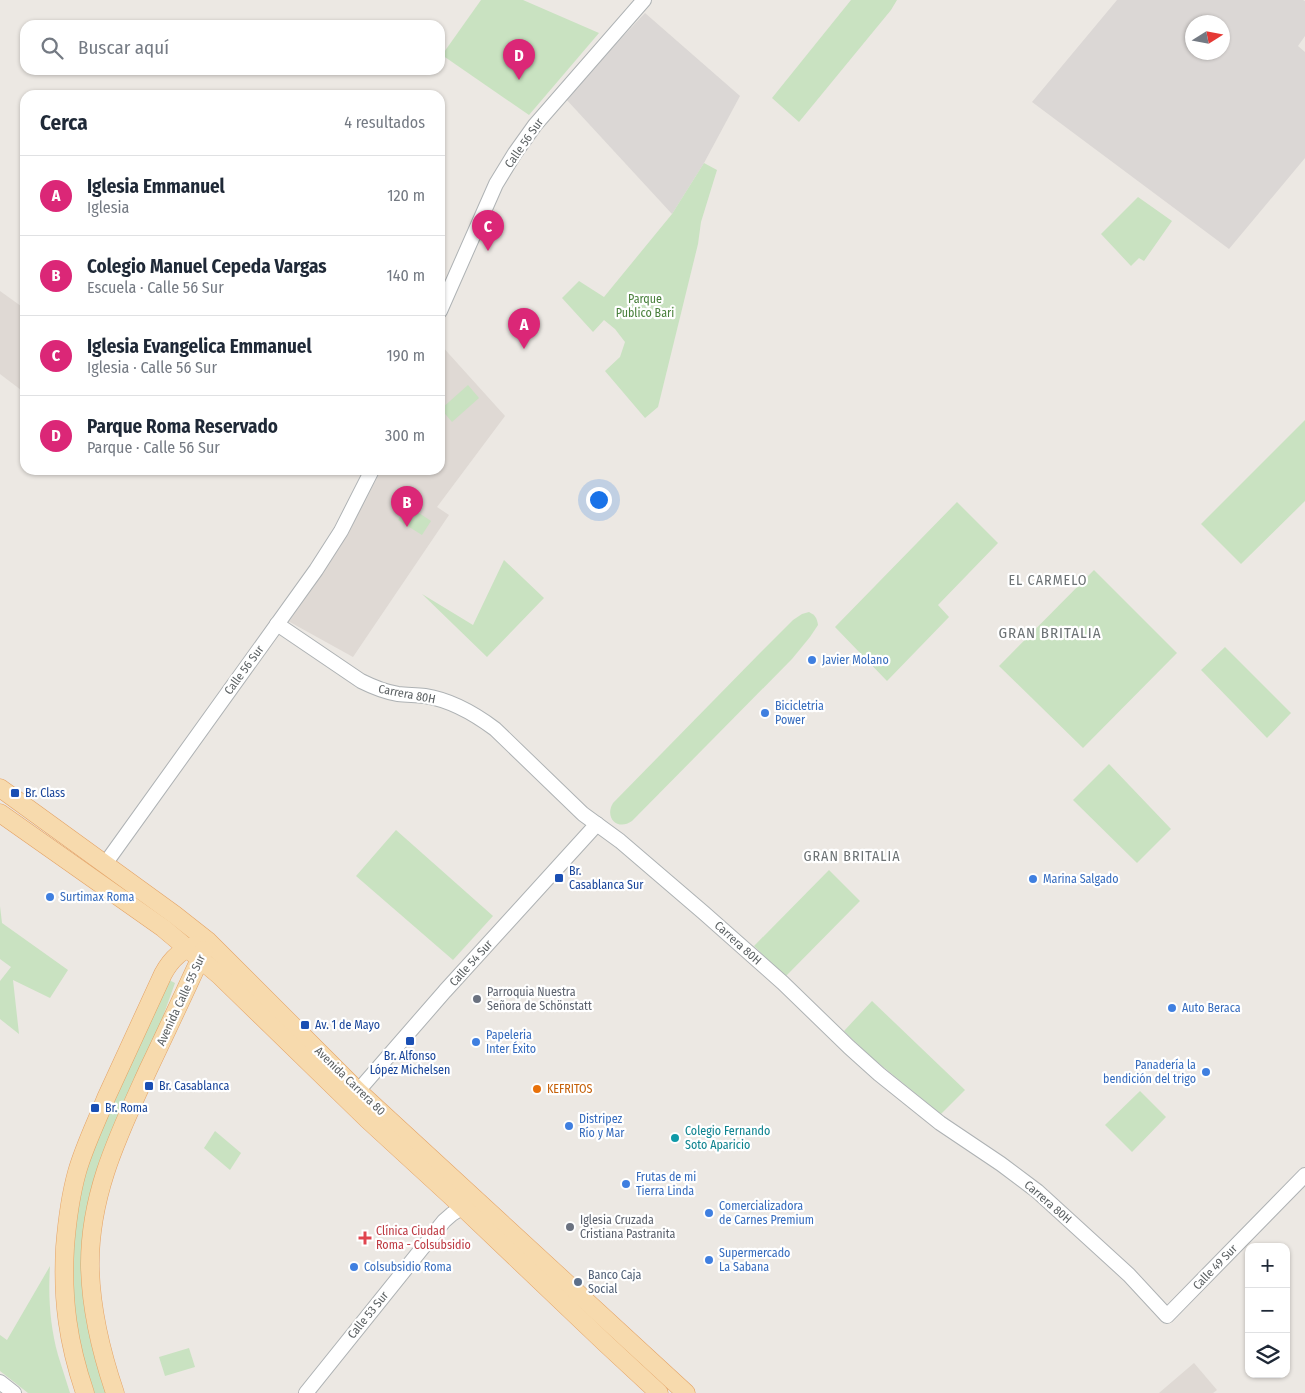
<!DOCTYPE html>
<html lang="es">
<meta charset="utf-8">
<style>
:root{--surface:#fff;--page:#f6f6f7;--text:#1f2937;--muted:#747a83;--line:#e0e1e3;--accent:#db2777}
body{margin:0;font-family:"Fira Sans Condensed",sans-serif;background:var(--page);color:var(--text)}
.controls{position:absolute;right:15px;bottom:15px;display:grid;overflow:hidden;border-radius:10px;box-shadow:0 1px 4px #0004}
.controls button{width:45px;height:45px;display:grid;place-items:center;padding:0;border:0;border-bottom:1px solid var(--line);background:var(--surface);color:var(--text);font:25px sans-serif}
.compass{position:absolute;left:1185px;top:15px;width:45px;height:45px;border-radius:50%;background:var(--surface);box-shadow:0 1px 4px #0004;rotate:79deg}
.you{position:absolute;left:598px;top:499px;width:18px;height:18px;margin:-12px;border:4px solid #fff;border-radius:50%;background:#1a73e8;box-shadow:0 0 0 8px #1a73e833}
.badge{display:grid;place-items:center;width:32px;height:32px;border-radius:50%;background:var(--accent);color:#fff;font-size:16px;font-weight:700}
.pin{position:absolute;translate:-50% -41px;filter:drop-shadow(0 1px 2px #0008)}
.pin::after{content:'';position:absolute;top:26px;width:18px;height:15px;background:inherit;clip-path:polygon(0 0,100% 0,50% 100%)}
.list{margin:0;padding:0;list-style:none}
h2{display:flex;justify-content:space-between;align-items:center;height:65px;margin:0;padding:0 20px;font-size:21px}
h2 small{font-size:16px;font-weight:400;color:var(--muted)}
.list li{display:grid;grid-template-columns:32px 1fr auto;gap:15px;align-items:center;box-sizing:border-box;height:80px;padding:0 20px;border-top:1px solid var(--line)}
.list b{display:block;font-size:19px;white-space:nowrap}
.list p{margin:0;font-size:16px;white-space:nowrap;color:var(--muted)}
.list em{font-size:16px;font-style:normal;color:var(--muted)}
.icon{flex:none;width:28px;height:28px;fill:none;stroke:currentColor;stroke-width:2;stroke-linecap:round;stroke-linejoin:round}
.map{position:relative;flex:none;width:1305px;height:1393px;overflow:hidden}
.search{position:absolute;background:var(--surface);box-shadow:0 1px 4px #0004;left:20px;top:20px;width:425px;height:55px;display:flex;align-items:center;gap:12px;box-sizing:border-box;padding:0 18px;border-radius:15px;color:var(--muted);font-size:19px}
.panel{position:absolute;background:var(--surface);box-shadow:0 1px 4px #0004;left:20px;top:90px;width:425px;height:385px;border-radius:15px}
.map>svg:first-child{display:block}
.industrial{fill:#dbd7d5;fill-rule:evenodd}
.education{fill:#dfd9d4}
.green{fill:#c9e2c1}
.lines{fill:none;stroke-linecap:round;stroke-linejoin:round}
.tertiary-casing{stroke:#aeb2b4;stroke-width:16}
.primary-casing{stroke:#e4a264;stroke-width:19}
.tertiary{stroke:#fff;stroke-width:14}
.primary{stroke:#f7daad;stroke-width:18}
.shop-dot{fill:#3f7fe0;stroke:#fff;stroke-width:2}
.transit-dot{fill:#1a4fb4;stroke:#fff;stroke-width:2}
.worship-dot{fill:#6b7280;stroke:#fff;stroke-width:2}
.food-dot{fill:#e8710a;stroke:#fff;stroke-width:2}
.culture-dot{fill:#0f9aa8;stroke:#fff;stroke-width:2}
.health-dot{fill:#e0444e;stroke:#fff;stroke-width:2}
.service-dot{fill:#5c6f8a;stroke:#fff;stroke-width:2}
.labels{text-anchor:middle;stroke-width:4.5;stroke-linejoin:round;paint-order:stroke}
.street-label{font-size:12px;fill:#5b6062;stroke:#fff}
.park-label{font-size:12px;fill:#49803c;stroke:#fff}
.shop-label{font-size:12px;fill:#366cbe;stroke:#fff;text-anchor:start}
.transit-label{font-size:12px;fill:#164399;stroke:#fff;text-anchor:start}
.worship-label{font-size:12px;fill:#5b616d;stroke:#fff;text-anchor:start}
.food-label{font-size:12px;fill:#c56008;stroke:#fff;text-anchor:start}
.culture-label{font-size:12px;fill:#0d838f;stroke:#fff;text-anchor:start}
.health-label{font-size:12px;fill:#be3a42;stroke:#fff;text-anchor:start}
.service-label{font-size:12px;fill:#4e5e75;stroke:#fff;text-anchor:start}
.neighbourhood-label{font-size:14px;letter-spacing:1px;fill:#6c7274;stroke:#fff}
.quarter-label{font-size:15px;letter-spacing:1px;fill:#6c7274;stroke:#fff}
</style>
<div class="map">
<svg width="1305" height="1393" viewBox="0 0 1305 1393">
<rect width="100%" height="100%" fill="#ece8e3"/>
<g class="industrial">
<path d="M1117,0h186l2,1v35l-7,10 7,6v106l-76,91 -197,-147zM1192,22h30v30h-30z"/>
<polygon points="645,13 740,96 704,163 672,214 565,98"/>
</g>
<g class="education">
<polygon points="0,291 25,309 25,393 0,374"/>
<polygon points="440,344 505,416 437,507 449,515 353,657 288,621 320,577 345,535 377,470 440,470"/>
<polygon points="1194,1363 1217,1390 1213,1393 1159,1393"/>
</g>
<g class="green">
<polygon points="481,0 523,0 599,33 529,115 442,55"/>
<polygon points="851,0 897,0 891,10 799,122 772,98"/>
<polygon points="704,163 717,170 701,222 698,244 658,407 645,418 605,371 620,357 625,342 615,329 604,320 593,332 562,298 579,281 604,297 672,214"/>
<polygon points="1138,197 1172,221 1144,261 1139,258 1131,266 1101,234"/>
<polygon points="468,385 479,398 452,422 441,409"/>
<polygon points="1305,420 1305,501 1241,564 1201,524"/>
<polygon points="957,502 998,543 938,605 949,617 887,681 835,627"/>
<polygon points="407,505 431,521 422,535 398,520"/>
<polygon points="504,560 544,598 487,657 422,594 473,625"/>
<polygon points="1094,570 1177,653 1083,748 999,666"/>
<path d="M809,612c6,3 8,6 9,13l-8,12 -18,22 -160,162c-14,10 -28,-3 -19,-18l147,-150 33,-33 9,-6z"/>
<polygon points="1225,647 1291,713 1267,738 1201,670"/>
<polygon points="1109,764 1171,829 1137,863 1073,800"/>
<polygon points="396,830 493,916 453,960 356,876"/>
<polygon points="829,870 860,901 785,977 754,946"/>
<polygon points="0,906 2,923 68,970 50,998 13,980 19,1034 0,1019 0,981 11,967 0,959"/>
<polygon points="169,980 175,983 151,1050 89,1213 108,1393 94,1393 80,1349 73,1311 71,1271 76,1204 94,1143"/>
<polygon points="872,1001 965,1090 941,1114 871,1057 844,1031"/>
<polygon points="1140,1091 1166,1117 1132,1152 1105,1125"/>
<polygon points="215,1131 241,1153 230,1170 204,1148"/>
<path d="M50,1266c-2,30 0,60 8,89 4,13 8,25 12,38h-42l-28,-22v-36l7,5z"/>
<polygon points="189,1348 195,1367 165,1376 159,1357"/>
</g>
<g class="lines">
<g class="tertiary-casing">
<g id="tertiary">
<polyline points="440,311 496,184 515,153 535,125 644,0"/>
<path d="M277,624l84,57c12,6 24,11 37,13 9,1 18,1 27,2 26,4 50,18 70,33l88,85 37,27 84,72 79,70 66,64 30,27 61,49 61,41 36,27 92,84 38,41 138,-141"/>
<polyline points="105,864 316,570 341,531 372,470"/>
<polyline points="356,1100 358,1091 445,991 597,824"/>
<polyline points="0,1382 14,1393"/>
<polyline points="306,1393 444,1221 452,1214 470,1203"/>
</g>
</g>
<g class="primary-casing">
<g id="primary">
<polyline points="0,788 175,915 208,941 358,1091 686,1393"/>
<polyline points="0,813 163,928 219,975 367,1119 452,1197 605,1343 659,1393"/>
<path d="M85,1393c-17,-50 -23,-93 -20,-146 2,-25 5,-50 12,-75 7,-25 19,-49 29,-74 19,-42 38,-83 57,-124 8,-15 18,-25 34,-29"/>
<path d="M115,1393c-14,-41 -24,-82 -25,-126 -1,-73 29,-133 58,-197 19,-40 38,-80 56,-120"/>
</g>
</g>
<use href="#tertiary" class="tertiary"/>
<use href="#primary" class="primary"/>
</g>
<g class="shop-dot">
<circle cx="812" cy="660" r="5"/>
<circle cx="765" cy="713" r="5"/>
<circle cx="1033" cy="879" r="5"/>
<circle cx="50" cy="897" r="5"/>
<circle cx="1172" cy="1008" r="5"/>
<circle cx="476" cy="1042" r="5"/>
<circle cx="1206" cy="1072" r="5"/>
<circle cx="569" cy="1126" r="5"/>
<circle cx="626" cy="1184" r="5"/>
<circle cx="709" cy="1213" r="5"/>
<circle cx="709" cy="1260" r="5"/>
<circle cx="354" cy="1267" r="5"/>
</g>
<g class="transit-dot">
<rect x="10" y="788" width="10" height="10" rx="2.5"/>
<rect x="554" y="873" width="10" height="10" rx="2.5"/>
<rect x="300" y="1020" width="10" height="10" rx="2.5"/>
<rect x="405" y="1036" width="10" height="10" rx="2.5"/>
<rect x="144" y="1081" width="10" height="10" rx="2.5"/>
<rect x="90" y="1103" width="10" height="10" rx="2.5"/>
</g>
<g class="worship-dot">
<circle cx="477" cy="999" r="5"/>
<circle cx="570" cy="1227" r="5"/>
</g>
<circle class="food-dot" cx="537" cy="1089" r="5"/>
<circle class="culture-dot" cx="675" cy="1138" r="5"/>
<path class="health-dot" d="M362.5 1230.5h5v5h5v5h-5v5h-5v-5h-5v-5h5z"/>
<circle class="service-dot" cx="578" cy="1282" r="5"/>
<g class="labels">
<g class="street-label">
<text transform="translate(524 143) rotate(-55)" y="4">Calle 56 Sur</text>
<text transform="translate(244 670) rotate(-54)" y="4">Calle 56 Sur</text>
<text transform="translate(407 694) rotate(11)" y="4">Carrera 80H</text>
<text transform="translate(738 943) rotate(42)" y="4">Carrera 80H</text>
<text transform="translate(471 963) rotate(-48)" y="4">Calle 54 Sur</text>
<text transform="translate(181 1000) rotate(-65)" y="4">Avenida Calle 55 Sur</text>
<text transform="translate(350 1081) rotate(44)" y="4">Avenida Carrera 80</text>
<text transform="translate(1048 1202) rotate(41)" y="4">Carrera 80H</text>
<text transform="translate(1215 1267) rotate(-46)" y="4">Calle 49 Sur</text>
<text transform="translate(368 1315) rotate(-51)" y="4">Calle 53 Sur</text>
</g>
<g class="park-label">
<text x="645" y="303">Parque<tspan x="645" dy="14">Publico Bari</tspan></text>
</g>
<g class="shop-label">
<text x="822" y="664">Javier Molano</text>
<text x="775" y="710">Bicicletria<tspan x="775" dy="14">Power</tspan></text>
<text x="1043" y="883">Marina Salgado</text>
<text x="60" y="901">Surtimax Roma</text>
<text x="1182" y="1012">Auto Beraca</text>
<text x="486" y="1039">Papeleria<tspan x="486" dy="14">Inter Éxito</tspan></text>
<text x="1196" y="1069" text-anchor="end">Panadería la<tspan x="1196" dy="14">bendición del trigo</tspan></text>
<text x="579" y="1123">Distripez<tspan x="579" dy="14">Río y Mar</tspan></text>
<text x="636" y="1181">Frutas de mi<tspan x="636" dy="14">Tierra Linda</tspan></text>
<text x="719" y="1210">Comercializadora<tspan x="719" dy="14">de Carnes Premium</tspan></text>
<text x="719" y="1257">Supermercado<tspan x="719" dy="14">La Sabana</tspan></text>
<text x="364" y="1271">Colsubsidio Roma</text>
</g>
<g class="transit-label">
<text x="25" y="797">Br. Class</text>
<text x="569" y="875">Br.<tspan x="569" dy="14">Casablanca Sur</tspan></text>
<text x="315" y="1029">Av. 1 de Mayo</text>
<text x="410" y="1060" text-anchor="middle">Br. Alfonso<tspan x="410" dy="14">López Michelsen</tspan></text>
<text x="159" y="1090">Br. Casablanca</text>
<text x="105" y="1112">Br. Roma</text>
</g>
<g class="worship-label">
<text x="487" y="996">Parroquia Nuestra<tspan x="487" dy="14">Señora de Schönstatt</tspan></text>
<text x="580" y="1224">Iglesia Cruzada<tspan x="580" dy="14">Cristiana Pastranita</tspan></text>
</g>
<g class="food-label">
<text x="547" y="1093">KEFRITOS</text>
</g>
<g class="culture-label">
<text x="685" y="1135">Colegio Fernando<tspan x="685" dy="14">Soto Aparicio</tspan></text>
</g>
<g class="health-label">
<text x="376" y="1235">Clínica Ciudad<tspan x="376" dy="14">Roma - Colsubsidio</tspan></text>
</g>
<g class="service-label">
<text x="588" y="1279">Banco Caja<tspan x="588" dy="14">Social</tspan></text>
</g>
<g class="neighbourhood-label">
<text x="1048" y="585">EL CARMELO</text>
<text x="852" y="861">GRAN BRITALIA</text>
</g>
<g class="quarter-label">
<text x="1050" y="638">GRAN BRITALIA</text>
</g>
</g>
</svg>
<div class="controls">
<button>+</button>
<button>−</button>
<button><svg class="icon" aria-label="layers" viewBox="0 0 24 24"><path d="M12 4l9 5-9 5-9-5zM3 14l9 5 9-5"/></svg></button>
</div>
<svg class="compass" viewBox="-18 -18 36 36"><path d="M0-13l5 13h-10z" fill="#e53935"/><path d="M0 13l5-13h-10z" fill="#747a83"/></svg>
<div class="you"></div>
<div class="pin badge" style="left:524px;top:349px">A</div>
<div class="pin badge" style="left:407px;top:527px">B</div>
<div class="pin badge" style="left:488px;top:251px">C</div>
<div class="pin badge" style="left:519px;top:80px">D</div>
<div class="search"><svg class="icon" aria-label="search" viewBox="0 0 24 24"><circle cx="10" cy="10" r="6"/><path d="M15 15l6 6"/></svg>Buscar aquí</div>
<section class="panel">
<h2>Cerca<small>4 resultados</small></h2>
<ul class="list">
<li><span class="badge">A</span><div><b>Iglesia Emmanuel</b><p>Iglesia</p></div><em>120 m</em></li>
<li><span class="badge">B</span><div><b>Colegio Manuel Cepeda Vargas</b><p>Escuela · Calle 56 Sur</p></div><em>140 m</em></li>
<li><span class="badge">C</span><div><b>Iglesia Evangelica Emmanuel</b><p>Iglesia · Calle 56 Sur</p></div><em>190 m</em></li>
<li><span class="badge">D</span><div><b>Parque Roma Reservado</b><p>Parque · Calle 56 Sur</p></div><em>300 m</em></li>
</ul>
</section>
</div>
